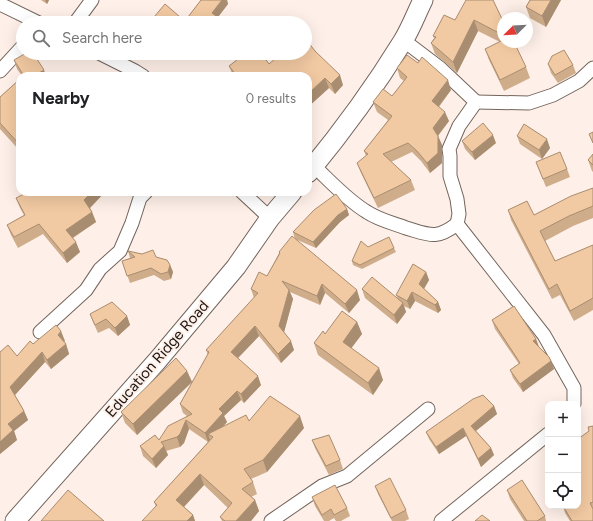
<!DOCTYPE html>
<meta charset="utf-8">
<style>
:root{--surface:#fff;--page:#f6f6f6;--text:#202124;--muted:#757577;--line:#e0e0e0}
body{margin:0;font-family:Figtree,sans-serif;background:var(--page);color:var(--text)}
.controls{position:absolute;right:12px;bottom:12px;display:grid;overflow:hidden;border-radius:8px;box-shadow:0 4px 16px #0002}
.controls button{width:36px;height:36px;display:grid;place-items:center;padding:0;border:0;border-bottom:1px solid var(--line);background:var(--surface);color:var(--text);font:20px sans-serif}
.compass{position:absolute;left:497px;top:12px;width:36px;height:36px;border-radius:50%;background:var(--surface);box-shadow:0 4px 16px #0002;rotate:246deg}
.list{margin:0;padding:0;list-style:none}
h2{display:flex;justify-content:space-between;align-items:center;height:52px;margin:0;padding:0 16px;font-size:17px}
h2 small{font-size:13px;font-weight:400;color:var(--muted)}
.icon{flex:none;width:22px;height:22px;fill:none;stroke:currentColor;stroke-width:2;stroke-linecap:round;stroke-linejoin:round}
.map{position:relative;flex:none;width:593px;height:521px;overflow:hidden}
.search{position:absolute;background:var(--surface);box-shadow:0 4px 16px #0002;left:16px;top:16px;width:296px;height:44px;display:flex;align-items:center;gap:10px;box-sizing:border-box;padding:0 14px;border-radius:22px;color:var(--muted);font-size:15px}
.panel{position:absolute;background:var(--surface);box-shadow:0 4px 16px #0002;left:16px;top:72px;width:296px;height:124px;border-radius:12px}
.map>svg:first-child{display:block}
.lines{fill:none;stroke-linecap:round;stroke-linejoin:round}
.minor-casing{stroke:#73655c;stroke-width:15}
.secondary-casing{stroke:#73655c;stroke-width:21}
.minor{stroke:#fff;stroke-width:13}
.secondary{stroke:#fff;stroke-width:19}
.wall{fill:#cfad8b}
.shaded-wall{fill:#a98d71}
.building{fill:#f1c9a2;stroke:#a98d71}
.labels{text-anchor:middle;stroke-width:4;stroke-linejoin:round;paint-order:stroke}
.street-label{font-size:15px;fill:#1a1411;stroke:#fef0e8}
</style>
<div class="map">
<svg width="593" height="521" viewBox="0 0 593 521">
<rect width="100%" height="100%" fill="#fef0e8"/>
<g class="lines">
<g class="minor-casing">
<g id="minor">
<polyline points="0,4 39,23"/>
<polyline points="75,23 92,0"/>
<polyline points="403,40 440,68 476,102 459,126 449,149 450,156 450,176 457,199 459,214 457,224 544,335 574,388 574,404"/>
<polyline points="99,53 135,71 143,76"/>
<polyline points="0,71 23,46"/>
<polyline points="476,102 529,103 553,95 579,81 593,68"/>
<path d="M314,166c16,15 33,34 53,46 12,8 26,11 39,16 24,7 30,12 51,-4"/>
<polyline points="242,192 270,218"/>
<polyline points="40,332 86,290 100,269 120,251 132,223 140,198 146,192"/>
<polyline points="271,521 322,486 347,476 428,409"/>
<polyline points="441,521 548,434"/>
</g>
</g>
<g class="secondary-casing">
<g id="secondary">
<path d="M308,173c33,-40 68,-88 95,-132 8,-13 13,-27 20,-41"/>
<polyline points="15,521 157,361 236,267 270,218 292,192"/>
</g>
</g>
<use href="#minor" class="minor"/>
<use href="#secondary" class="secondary"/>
</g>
<g class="wall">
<polygon points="41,0 49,0 47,4"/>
<polygon points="201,0 227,0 228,4 218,17 226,23 190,23 188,17"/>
<polygon points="493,0 503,21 503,42 526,67 530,78 504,91 489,60 485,49 500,42 478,31 457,73 435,54 431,43 434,38 433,36 455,20"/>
<polygon points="530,0 561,0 546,27 530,18 526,7"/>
<polygon points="315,51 343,85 335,94 329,88 308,107 308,76 233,76 229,66 269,64"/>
<polygon points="14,60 46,76 22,76 17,69"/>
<polygon points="548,64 573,65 576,73 558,83 551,73"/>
<polygon points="397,68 451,90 439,107 449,121 438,136 442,145 442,163 430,173 421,161 412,152 391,162 411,180 415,190 378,208 361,173 357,163 366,156 364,151 388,120 377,112 373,102 392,96 404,81 400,78"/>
<polygon points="20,79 20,151 0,129 0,97"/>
<polygon points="517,136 550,148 542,159 520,144"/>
<polygon points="462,141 496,143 475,160 465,149"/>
<polygon points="593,154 593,172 592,171 588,160"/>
<polygon points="536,162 567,169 570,177 546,187"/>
<polygon points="593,188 593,218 573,226 545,241 555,261 593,245 593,310 574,321 560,295 552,299 511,220 508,210 534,215"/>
<polygon points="105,192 90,208 92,212 96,222 73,238 80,252 67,263 43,234 18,248 11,235 7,225 24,215 20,208 16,198"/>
<polygon points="347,209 349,215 340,222 316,248 295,239 293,232"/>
<polygon points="368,247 394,248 396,252 362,269 353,265 352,261"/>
<polygon points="128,251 156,257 170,265 173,272 171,279 164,281 154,275 130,283 122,261 130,258"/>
<polygon points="279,252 360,300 349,313 325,293 320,305 290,292 293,299 284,332 294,350 281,363 259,336 238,358 261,385 244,403 241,400 224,416 227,422 223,427 249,421 304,428 267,472 251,479 253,482 257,494 251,497 255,500 259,511 251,521 222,521 220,517 228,508 204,485 184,507 193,515 195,521 142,521 156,507 154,502 208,442 189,429 184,443 180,447 166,451 168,455 156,468 143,456 140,446 159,440 187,416 183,413 180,404 208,355 206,350 254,298 251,289 267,276 279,253"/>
<polygon points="426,272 429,280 424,289 438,302 441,310 438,313 415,301 410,309 404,306 406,312 397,324 365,298 362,289 398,299 396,295"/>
<polygon points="90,314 127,316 130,325 118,336 109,328 98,333 93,322"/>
<polygon points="492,320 536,339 539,347 554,369 523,392 513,378 510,370 519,364 495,329"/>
<polygon points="357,322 362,334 351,348 383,380 373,395 318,355 314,343 325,334"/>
<polygon points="65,341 64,342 66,344 69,354 51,369 45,362 15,395 24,411 28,420 14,431 17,440 0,454 17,356 33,344"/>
<polygon points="187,371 192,382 137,435 125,423 121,412"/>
<polygon points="494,406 497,414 476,431 491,448 494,455 481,467 466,436 439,454 429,439 426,432"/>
<polygon points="593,426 593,521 570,521 565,513 563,506 578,506 589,431"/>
<polygon points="312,440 340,460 343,469 329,475 315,448"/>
<polygon points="375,486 406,510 409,519 405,521 392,521 378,494"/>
<polygon points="507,490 545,516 546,521 524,521 510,499"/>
<polygon points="312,497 347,508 350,516 341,521 336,521 334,518 329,521 324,521 315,506"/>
</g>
<g class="shaded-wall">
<polygon points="45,0 49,0 47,4"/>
<polygon points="222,0 227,0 228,4 215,21 212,13"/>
<polygon points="551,0 561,0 546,27 542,16"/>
<polygon points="474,20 478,31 457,73 453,62"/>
<polygon points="44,70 46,76 34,76"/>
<polygon points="340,75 343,85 335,94 331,84"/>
<polygon points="325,78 329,88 308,107 308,94"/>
<polygon points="448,80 451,90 435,111 432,101"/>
<polygon points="445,112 449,121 436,138 433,128"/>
<polygon points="493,135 496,143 475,160 472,152"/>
<polygon points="438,136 442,145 442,163 430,173 427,163"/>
<polygon points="547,139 550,148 542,159 539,150"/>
<polygon points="92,192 105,192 88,210 84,200"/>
<polygon points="347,209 349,215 340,222 316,248 313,242 338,215"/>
<polygon points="92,212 96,222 69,240 66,230"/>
<polygon points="76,242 80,252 67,263 63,253"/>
<polygon points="170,265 173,272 171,279 168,272"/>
<polygon points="426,272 429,280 422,292 419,284"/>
<polygon points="322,284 325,293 320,305 317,296"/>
<polygon points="289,290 293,299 283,336 279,326"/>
<polygon points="357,290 360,300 349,313 345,304"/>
<polygon points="412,292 415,301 410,309 407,301"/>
<polygon points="438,302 441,310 438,313 435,305"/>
<polygon points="403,303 406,312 397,324 394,315"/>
<polygon points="127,316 130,325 118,336 115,328"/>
<polygon points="357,322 362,334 347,354 343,342"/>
<polygon points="255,326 259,336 235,361 231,352"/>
<polygon points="61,331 65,341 61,344 58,335"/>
<polygon points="536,339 539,347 533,341"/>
<polygon points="291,341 294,350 281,363 278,354"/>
<polygon points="66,344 69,354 51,369 47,360"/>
<polygon points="42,352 45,362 13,397 10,387"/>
<polygon points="551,361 554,369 523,392 520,384"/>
<polygon points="379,368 383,380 373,395 368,383"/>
<polygon points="187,371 192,382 137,435 133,424"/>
<polygon points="258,376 261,385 244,403 241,394"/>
<polygon points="237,391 241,400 224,416 227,422 213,437 208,434 210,440 208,442 205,433 219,409"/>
<polygon points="494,406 497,414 473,433 471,426"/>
<polygon points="24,411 28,420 14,431 17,440 0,454 0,442 8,424"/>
<polygon points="300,416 304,428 267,472 263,460"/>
<polygon points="186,420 189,429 184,443 180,447 177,437"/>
<polygon points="463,428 466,436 439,454 436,447"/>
<polygon points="164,446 168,455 156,468 152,459"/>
<polygon points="491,448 494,455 481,467 478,459"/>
<polygon points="200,474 204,485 180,511 176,500"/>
<polygon points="255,500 259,511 251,521 236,521"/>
<polygon points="193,515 195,521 187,521"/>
</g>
<g class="building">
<polygon points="201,0 222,0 212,13 226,23 196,23 188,17"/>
<polygon points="466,0 493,0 503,21 503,35 474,20 453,62 431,43 436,37 433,36 444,15 455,20"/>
<polygon points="530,0 551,0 542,16 526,7"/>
<polygon points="165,4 187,23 149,23"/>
<polygon points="117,17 129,23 114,23"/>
<polygon points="305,38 315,51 340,75 331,84 325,78 308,94 308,76 237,76 229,66 246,53 261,53 269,64 282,53 305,53"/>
<polygon points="503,40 503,42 514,42 526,67 500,80 485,49"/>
<polygon points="564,50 573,65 555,75 548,64 552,56"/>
<polygon points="26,53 33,53 44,70 34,76 24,76 14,60"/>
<polygon points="407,55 418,63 422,57 448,80 432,101 445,112 433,128 438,136 438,153 427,163 417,151 408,143 383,154 411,180 374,198 357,163 368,154 364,151 392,116 373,102 383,89 392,96 407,77 397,68"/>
<polygon points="20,79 20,145 0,123 0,97"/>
<polygon points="483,123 493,135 472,152 462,141"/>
<polygon points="524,124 547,139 539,150 517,136"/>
<polygon points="593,132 593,143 589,134"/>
<polygon points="560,152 567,169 543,179 536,162"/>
<polygon points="593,154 593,165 588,160"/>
<polygon points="593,188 593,206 569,216 540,231 555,261 593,245 593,298 570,311 557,284 549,289 508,210 527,201 534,215 571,196"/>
<polygon points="28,192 92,192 84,200 92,212 66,230 76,242 63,253 39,224 14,237 7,225 25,215 16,198"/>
<polygon points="336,194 347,209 338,215 313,242 293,232 314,210"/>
<polygon points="292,236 357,290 345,304 322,284 317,296 282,281 289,290 279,326 291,341 278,354 255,326 231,352 258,376 241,394 237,391 219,409 223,413 205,433 186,420 180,434 177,437 161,442 164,446 152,459 140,446 155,435 159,440 168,426 192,414 180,404 209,352 206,350 258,293 251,289 259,272 267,276 280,253 279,252"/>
<polygon points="389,237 394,248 360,265 352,261 361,241 368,247"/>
<polygon points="153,250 156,257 167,260 170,265 168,272 161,274 151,268 127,276 122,261 135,257 128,251 142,254"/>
<polygon points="413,264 426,272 419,284 438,302 435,305 412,292 407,301 396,295"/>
<polygon points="372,277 403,303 394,315 362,289"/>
<polygon points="112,302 127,316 115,328 106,319 95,325 90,314"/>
<polygon points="514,306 536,339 533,341 549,357 551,361 520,384 510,370 520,363 492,320"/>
<polygon points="342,311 357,322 343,342 379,368 368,383 314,343 323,331 325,334"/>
<polygon points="56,325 61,331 58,335 66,344 47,360 42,352 10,387 24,411 8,424 13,430 0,442 0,352 8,345 17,356 30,341 33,344"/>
<polygon points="176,358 187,371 133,424 121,412"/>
<polygon points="483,395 494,406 471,426 491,448 478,459 463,428 436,447 426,432 473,399"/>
<polygon points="270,396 300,416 263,460 244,469 253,482 242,489 255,500 236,521 225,521 220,517 232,503 200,474 176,500 193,515 187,521 142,521 157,505 154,502 213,437 208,434 246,415 249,421"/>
<polygon points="593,426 593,502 590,503 593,509 593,521 572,521 563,506 578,506 578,439 589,431 588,427"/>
<polygon points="329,435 340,460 326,466 312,440"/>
<polygon points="390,478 406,510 391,518 375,486"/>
<polygon points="522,480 545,516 537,521 527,521 507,490"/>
<polygon points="335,485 347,508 334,515 331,509 322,515 312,497"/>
<polygon points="68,490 104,521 41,521"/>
<polygon points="482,515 490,521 475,521"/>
</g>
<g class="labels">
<g class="street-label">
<text transform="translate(157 359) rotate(-49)" y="5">Education Ridge Road</text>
</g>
</g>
</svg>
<div class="controls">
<button>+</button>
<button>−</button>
<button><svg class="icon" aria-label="locate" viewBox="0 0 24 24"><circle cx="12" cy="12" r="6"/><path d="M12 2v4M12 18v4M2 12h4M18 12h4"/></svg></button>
</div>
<svg class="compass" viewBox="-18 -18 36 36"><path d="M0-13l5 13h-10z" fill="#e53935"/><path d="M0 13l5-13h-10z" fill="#757577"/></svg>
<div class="search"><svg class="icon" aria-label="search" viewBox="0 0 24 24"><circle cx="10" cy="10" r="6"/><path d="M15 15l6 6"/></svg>Search here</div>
<section class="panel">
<h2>Nearby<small>0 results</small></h2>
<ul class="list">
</ul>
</section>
</div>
